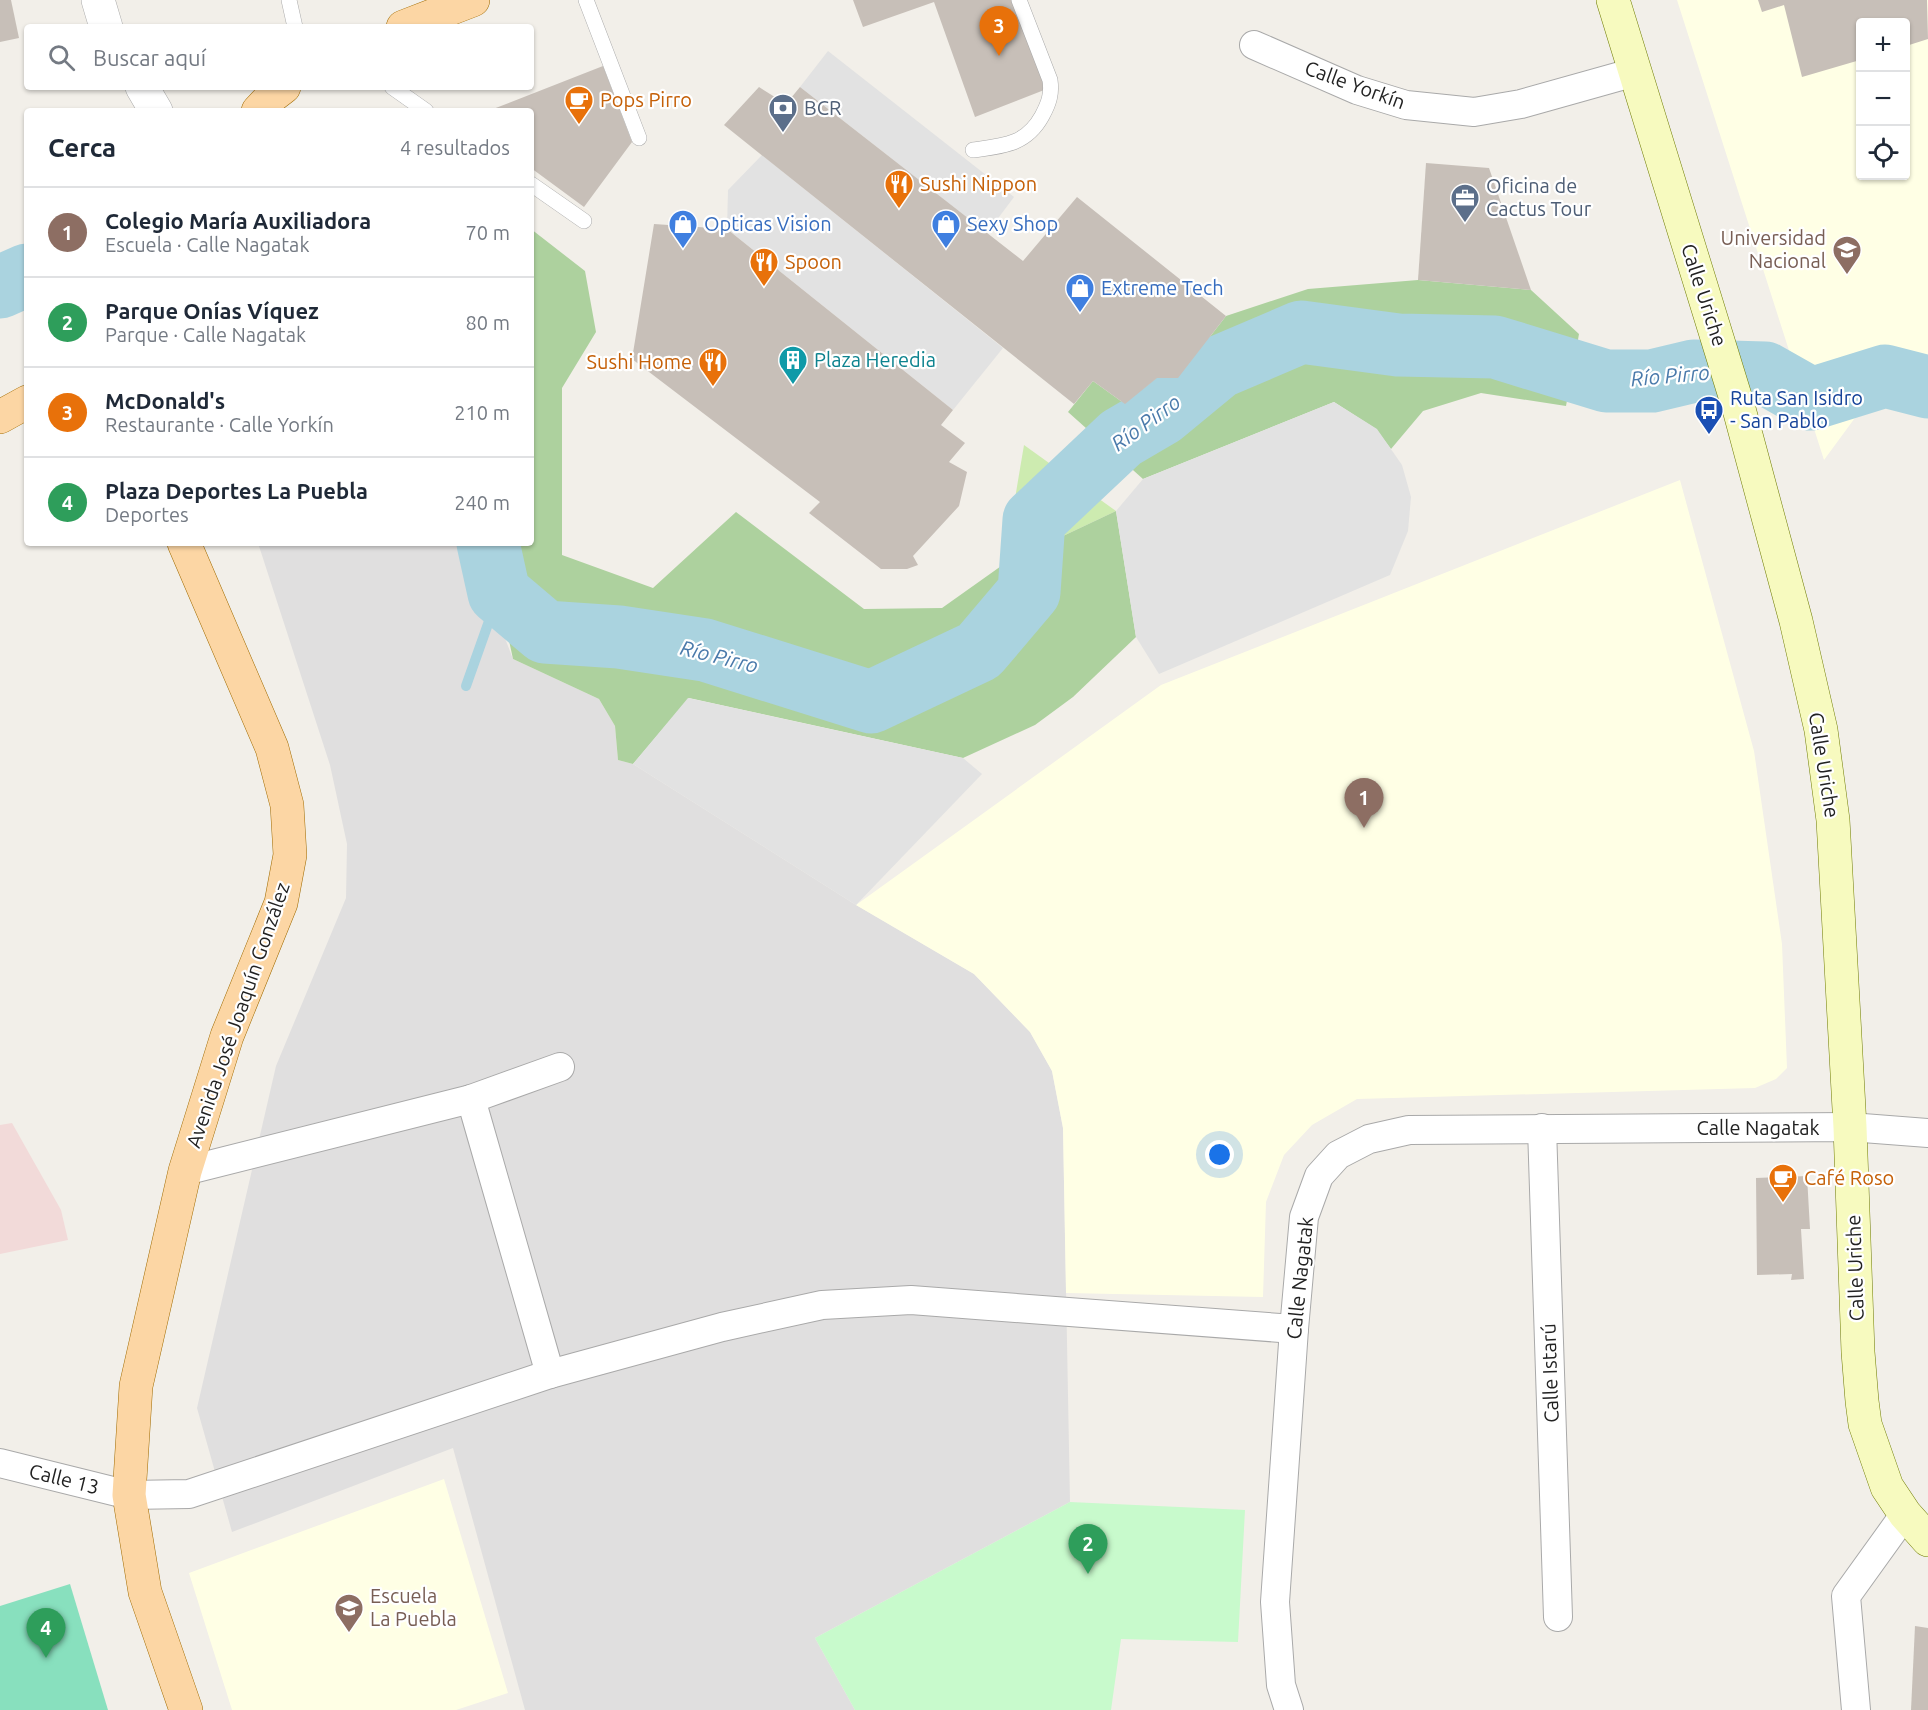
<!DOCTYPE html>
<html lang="es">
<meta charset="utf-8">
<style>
:root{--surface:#fff;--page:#f6f6f7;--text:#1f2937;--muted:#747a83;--line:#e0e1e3;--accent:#111827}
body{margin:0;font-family:Ubuntu,sans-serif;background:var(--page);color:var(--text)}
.controls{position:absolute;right:18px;top:18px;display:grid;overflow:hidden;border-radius:6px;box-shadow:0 2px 4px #0004}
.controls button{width:54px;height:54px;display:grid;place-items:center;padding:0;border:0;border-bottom:2px solid var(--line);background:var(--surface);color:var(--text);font:30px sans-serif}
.you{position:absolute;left:1220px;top:1155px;width:21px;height:21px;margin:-15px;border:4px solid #fff;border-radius:50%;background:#1a73e8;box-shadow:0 0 0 9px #1a73e833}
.badge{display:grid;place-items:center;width:39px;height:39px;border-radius:50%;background:var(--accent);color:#fff;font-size:20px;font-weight:700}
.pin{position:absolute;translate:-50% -50px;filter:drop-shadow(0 2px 3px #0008)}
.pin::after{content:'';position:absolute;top:32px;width:21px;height:18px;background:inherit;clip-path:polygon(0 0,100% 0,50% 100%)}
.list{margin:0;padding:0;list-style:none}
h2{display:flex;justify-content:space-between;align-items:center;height:78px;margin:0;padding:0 24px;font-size:26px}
h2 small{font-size:20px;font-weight:400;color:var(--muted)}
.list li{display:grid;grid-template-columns:39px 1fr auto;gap:18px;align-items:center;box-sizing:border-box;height:90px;padding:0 24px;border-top:2px solid var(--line)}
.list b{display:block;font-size:22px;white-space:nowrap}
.list p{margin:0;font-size:20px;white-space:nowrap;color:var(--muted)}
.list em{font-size:20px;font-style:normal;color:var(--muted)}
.icon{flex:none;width:33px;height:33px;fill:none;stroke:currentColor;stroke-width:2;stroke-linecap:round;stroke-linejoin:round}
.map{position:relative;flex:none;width:1928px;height:1710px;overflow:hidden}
.search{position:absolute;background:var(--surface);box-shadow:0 2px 4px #0004;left:24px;top:24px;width:510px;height:66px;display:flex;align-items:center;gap:15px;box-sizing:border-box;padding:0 21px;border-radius:6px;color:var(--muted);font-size:22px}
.panel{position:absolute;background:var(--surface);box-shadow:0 2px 4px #0004;left:24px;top:108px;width:510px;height:438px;border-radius:6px}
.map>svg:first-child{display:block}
.residential{fill:#e0dfdf}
.commercial{fill:#f2dad9}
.education{fill:#ffffe5;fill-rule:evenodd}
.grass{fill:#cdebb0}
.forest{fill:#add19e}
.park{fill:#c8facc}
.pitch{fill:#88e0be}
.parking{fill:#e2e2e2}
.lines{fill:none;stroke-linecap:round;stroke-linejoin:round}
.stream{stroke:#aad3df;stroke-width:10}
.river{stroke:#aad3df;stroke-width:63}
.building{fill:#c7bfb8}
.service-casing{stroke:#a9a9a9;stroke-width:16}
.minor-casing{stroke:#a9a9a9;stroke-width:30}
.tertiary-casing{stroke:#a9a9a9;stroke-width:34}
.secondary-casing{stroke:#707d05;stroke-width:34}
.primary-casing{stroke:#a06b00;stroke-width:34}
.service{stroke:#fff;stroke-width:15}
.minor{stroke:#fff;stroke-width:28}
.tertiary{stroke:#fff;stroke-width:33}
.secondary{stroke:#f7fabf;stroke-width:33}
.primary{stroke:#fcd6a4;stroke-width:33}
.labels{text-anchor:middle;stroke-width:4.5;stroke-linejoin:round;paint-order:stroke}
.street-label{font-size:20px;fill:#222;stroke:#fff}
.food-label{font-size:20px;fill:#c56008;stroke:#fff;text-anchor:start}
.service-label{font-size:20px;fill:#4e5e75;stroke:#fff;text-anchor:start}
.shop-label{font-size:20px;fill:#366cbe;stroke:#fff;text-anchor:start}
.education-label{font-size:20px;fill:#785e54;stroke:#fff;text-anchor:end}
.culture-label{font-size:20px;fill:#0d838f;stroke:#fff;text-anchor:start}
.transit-label{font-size:20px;fill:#164399;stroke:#fff;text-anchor:start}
.water-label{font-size:21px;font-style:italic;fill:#4a7aab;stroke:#fff}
</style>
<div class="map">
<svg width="1928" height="1710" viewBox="0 0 1928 1710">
<rect width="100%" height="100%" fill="#f2efe9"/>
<polygon class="residential" points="258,543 477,543 488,594 513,659 599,699 615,726 618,760 633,764 856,905 974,974 1030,1032 1052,1071 1063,1128 1070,1502 815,1638 855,1710 525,1710 453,1448 232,1532 197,1408 276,1066 346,898 347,844 330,765"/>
<polygon class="commercial" points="12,1123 61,1210 68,1240 0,1254 0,1125"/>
<g class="education">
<path d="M1677,0h251v387l-43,-10 -61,83zM1860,22h46v154h-46z"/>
<polygon points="1680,480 1754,751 1782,944 1787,1068 1776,1079 1755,1088 1357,1099 1312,1125 1284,1155 1266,1202 1263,1297 1066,1293 1063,1128 1052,1071 1030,1032 974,974 856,905 1161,685"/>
<polygon points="444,1479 508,1693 456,1710 232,1710 189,1573"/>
</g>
<polygon class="grass" points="1024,445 1116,511 1004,564"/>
<g class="forest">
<polygon points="531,229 585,271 596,332 562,388 562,555 653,588 736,512 864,609 942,608 1004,564 1116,511 1136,637 1073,697 1035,725 963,758 689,698 633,764 618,760 615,726 599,699 513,659 488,543 531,543"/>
<polygon points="1418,280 1531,290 1579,334 1566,406 1481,393 1423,411 1391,449 1376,429 1334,402 1143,479 1068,412 1093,381 1125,404 1157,378 1178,378 1226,316 1308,289"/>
</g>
<polygon class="park" points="1070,1502 1245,1510 1238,1642 1121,1639 1111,1710 855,1710 815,1638"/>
<polygon class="pitch" points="70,1584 108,1710 0,1710 0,1606"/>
<g class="parking">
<polygon points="828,51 1014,197 987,233 800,87"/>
<polygon points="762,155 1003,348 953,410 727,229 728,190"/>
<polygon points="1334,402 1377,429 1402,465 1411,497 1408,531 1390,575 1159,674 1136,637 1116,511 1143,479"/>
<polygon points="688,698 963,758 982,774 856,905 633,764"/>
</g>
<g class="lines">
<polyline class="stream" points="466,686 499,593"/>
<g class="river">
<polyline points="0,287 27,275"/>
<polyline points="488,543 499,593 545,632 619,637 705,650 871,702 979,651 1029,592 1034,520 1121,438 1162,414 1219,367 1301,332 1398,345 1495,347 1606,381 1652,381 1694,371 1765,373 1811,399 1885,376 1928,387"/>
</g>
</g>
<g class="building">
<polygon points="0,0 11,0 19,38 0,42"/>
<polygon points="853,0 1024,0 1057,85 975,117 934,2 863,27"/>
<polygon points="1758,0 1927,0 1928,39 1906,46 1906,22 1860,22 1860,60 1802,77 1784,5 1762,12"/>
<polygon points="603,66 632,142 584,207 531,168 531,111 488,111"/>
<polygon points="759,87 786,104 800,87 1023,261 1077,197 1226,316 1178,378 1157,378 1125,404 1093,381 1074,404 724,125"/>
<polygon points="1426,163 1489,168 1531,290 1418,280"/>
<polygon points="654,224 727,229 953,410 941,425 965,443 949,462 967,472 959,506 913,556 918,565 907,569 881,569 809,513 820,502 632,359"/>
<polygon points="1807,1176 1810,1229 1801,1229 1804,1279 1791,1280 1792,1274 1757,1275 1756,1178"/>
<polygon points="1915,1626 1928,1628 1928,1710 1911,1710"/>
</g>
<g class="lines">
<g class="service-casing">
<g id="service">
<polyline points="289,0 295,27"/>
<polyline points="586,0 639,138"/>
<polyline points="392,87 426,111"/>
<path d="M973,150c30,-4 53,-5 69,-34 7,-13 10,-22 8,-36l-31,-80"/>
<polyline points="531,184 584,221"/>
</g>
</g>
<g class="minor-casing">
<g id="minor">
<polyline points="1254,45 1357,90 1406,105 1474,112 1521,104 1635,72"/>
<polyline points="471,1099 550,1374"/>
<polyline points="1542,1128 1558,1617"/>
<polyline points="185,1171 471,1099 560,1067"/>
<polyline points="0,1463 129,1495 189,1494 550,1374 722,1327 822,1305 911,1300 1294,1329"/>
<polyline points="1289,1710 1281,1685 1275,1602 1294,1329 1304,1217 1319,1176 1338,1155 1369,1139 1409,1130 1850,1127 1928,1133"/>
<polyline points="1856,1710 1846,1596 1905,1514"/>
</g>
</g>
<g class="tertiary-casing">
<g id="tertiary">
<polyline points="98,0 106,27"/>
<polyline points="142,87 156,111"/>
</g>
</g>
<g class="secondary-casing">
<polyline id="secondary" points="1613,0 1739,409 1796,621 1821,730 1833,820 1850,1127 1858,1352 1862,1401 1865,1424 1887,1487 1905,1514 1928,1540"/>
</g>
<g class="primary-casing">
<g id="primary">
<polyline points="403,27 473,0"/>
<polyline points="258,111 271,97 284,87"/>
<polyline points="0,417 27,402"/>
<polyline points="184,543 272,748 287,805 290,855 281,903 227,1036 185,1171 136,1386 129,1495 145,1592 186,1710"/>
</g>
</g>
<use href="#service" class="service"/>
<use href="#minor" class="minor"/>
<use href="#tertiary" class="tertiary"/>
<use href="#secondary" class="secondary"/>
<use href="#primary" class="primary"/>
</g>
<defs>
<g id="cafe-pin" transform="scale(1.5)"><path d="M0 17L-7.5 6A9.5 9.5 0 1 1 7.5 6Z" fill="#e8710a" stroke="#fff"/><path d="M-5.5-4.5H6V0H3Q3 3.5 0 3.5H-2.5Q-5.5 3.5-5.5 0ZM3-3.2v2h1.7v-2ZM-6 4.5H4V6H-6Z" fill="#fff"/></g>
<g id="bank-pin" transform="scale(1.5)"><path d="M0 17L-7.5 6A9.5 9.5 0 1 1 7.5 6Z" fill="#5c6f8a" stroke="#fff"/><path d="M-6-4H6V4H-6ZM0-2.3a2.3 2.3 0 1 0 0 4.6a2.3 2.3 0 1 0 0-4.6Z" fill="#fff"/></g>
<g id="restaurant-pin" transform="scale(1.5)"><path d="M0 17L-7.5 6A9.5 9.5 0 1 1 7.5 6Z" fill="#e8710a" stroke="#fff"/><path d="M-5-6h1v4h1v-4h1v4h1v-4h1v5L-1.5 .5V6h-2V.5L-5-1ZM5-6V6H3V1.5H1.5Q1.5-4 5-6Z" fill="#fff"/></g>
<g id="office-pin" transform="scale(1.5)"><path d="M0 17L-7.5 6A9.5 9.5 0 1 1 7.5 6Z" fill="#5c6f8a" stroke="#fff"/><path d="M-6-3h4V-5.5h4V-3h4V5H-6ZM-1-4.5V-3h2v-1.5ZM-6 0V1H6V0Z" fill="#fff"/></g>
<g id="shop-pin" transform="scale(1.5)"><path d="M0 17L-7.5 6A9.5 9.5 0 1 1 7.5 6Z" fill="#3f7fe0" stroke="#fff"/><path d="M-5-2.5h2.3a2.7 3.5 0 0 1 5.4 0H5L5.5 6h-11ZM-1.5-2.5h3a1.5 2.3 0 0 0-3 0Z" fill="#fff"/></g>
<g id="university-pin" transform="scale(1.5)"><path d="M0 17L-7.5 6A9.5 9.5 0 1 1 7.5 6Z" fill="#8d6e63" stroke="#fff"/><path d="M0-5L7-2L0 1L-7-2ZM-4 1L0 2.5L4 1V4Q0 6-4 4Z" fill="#fff"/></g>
<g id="building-pin" transform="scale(1.5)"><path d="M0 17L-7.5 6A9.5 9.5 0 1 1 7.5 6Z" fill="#0f9aa8" stroke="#fff"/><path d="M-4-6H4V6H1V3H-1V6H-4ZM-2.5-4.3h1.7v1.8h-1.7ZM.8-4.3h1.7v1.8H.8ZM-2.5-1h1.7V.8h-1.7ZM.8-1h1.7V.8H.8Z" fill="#fff"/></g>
<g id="bus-pin" transform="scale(1.5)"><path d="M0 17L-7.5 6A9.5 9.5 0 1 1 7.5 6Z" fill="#1a4fb4" stroke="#fff"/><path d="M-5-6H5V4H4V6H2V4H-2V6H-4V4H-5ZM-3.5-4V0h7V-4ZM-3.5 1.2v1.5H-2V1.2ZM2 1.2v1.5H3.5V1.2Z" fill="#fff"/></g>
<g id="school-pin" transform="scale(1.5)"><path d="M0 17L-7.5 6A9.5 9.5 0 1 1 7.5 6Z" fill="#8d6e63" stroke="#fff"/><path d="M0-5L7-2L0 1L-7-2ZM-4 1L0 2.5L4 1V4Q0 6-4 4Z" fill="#fff"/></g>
</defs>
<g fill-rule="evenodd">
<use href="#cafe-pin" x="579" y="100"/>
<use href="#bank-pin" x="783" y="108"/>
<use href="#restaurant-pin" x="899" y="184"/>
<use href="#office-pin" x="1465" y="198"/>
<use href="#shop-pin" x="683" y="224"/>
<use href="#shop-pin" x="946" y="224"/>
<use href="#university-pin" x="1847" y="250"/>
<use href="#restaurant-pin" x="764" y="262"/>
<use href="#shop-pin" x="1080" y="288"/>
<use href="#building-pin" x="793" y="360"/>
<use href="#restaurant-pin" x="713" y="362"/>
<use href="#bus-pin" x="1709" y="410"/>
<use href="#cafe-pin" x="1783" y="1178"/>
<use href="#school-pin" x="349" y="1608"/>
</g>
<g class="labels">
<g class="street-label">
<text transform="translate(1355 85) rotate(20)" y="7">Calle Yorkín</text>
<text transform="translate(1704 295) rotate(72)" y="7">Calle Uriche</text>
<text transform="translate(1824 765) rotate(81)" y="7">Calle Uriche</text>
<text transform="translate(238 1015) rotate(-71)" y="7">Avenida José Joaquín González</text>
<text x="1758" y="1135">Calle Nagatak</text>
<text transform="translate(1855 1268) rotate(-92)" y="7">Calle Uriche</text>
<text transform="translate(1300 1278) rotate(-84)" y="7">Calle Nagatak</text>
<text transform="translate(1550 1373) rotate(-92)" y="7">Calle Istarú</text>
<text transform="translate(64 1479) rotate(14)" y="7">Calle 13</text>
</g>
<g class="food-label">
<text x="600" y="107">Pops Pirro</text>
<text x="920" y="191">Sushi Nippon</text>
<text x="785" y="269">Spoon</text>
<text x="692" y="369" text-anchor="end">Sushi Home</text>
<text x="1804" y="1185">Café Roso</text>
</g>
<g class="service-label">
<text x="804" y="115">BCR</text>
<text x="1486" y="193">Oficina de<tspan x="1486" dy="23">Cactus Tour</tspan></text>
</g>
<g class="shop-label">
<text x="704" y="231">Opticas Vision</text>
<text x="967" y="231">Sexy Shop</text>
<text x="1101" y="295">Extreme Tech</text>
</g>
<g class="education-label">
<text x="1826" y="245">Universidad<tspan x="1826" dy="23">Nacional</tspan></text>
<text x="370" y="1603" text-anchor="start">Escuela<tspan x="370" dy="23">La Puebla</tspan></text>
</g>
<g class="culture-label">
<text x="814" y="367">Plaza Heredia</text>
</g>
<g class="transit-label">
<text x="1730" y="405">Ruta San Isidro<tspan x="1730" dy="23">- San Pablo</tspan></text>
</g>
<g class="water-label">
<text transform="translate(1670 376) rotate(-5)" y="7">Río Pirro</text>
<text transform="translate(1146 423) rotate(-36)" y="7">Río Pirro</text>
<text transform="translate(719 657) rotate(14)" y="7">Río Pirro</text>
</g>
</g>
</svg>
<div class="controls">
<button>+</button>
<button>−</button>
<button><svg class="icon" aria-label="locate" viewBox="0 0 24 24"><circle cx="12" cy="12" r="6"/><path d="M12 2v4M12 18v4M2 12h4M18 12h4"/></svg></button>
</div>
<div class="you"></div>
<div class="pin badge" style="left:1364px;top:828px;background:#8d6e63">1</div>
<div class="pin badge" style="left:1088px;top:1574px;background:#2e9e5b">2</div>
<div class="pin badge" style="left:999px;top:56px;background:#e8710a">3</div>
<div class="pin badge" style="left:46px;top:1658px;background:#2e9e5b">4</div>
<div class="search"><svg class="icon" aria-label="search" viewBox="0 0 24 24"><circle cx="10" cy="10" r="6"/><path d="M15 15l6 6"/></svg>Buscar aquí</div>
<section class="panel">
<h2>Cerca<small>4 resultados</small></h2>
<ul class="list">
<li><span class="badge" style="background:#8d6e63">1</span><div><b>Colegio María Auxiliadora</b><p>Escuela · Calle Nagatak</p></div><em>70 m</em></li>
<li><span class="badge" style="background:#2e9e5b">2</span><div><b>Parque Onías Víquez</b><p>Parque · Calle Nagatak</p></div><em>80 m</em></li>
<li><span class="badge" style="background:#e8710a">3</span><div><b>McDonald's</b><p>Restaurante · Calle Yorkín</p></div><em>210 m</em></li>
<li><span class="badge" style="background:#2e9e5b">4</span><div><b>Plaza Deportes La Puebla</b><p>Deportes</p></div><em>240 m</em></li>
</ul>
</section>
</div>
